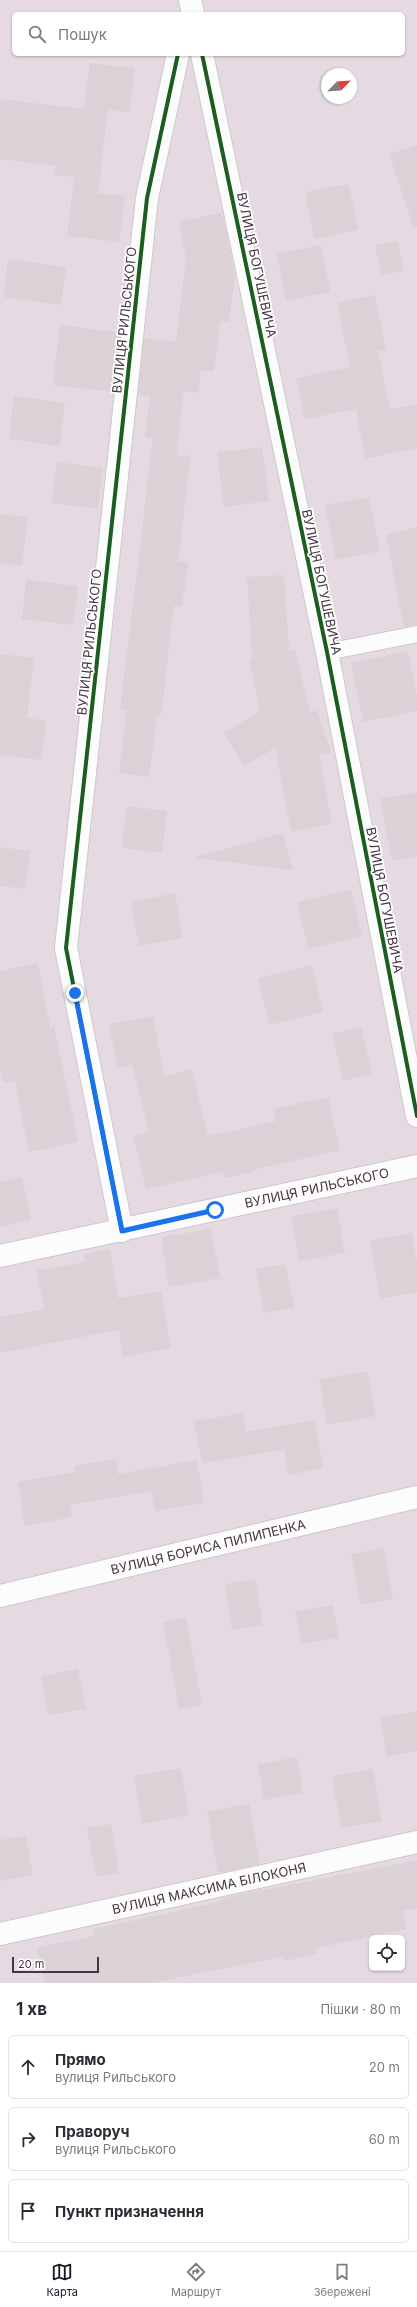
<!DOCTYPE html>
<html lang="uk">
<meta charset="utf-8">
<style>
:root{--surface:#fff;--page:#f7f7f7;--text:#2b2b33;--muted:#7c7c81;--line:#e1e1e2;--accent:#111827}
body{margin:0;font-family:Inter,sans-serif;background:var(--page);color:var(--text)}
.controls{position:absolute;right:12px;bottom:12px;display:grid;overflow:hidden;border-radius:6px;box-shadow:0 1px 3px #0004}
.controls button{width:36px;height:36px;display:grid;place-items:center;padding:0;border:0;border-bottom:1px solid var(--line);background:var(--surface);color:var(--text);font:20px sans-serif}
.compass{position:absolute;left:321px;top:68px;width:36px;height:36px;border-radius:50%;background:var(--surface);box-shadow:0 1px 3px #0004;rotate:65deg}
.scale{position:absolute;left:12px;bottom:10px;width:87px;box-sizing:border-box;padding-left:4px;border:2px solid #453642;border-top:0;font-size:11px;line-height:14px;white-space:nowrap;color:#453642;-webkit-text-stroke:3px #fff;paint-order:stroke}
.stop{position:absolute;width:12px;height:12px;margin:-9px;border:3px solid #1a73e8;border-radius:50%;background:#fff}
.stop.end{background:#1a73e8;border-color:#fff;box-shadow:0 1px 4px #0008}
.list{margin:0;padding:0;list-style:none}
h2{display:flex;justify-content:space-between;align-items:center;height:52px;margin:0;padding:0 16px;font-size:17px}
h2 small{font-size:13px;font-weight:400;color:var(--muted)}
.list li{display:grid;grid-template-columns:26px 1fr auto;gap:12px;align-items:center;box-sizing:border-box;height:64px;margin:0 8px 8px;padding:0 8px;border:1px solid var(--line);border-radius:6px}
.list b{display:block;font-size:15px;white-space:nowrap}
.list p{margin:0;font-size:13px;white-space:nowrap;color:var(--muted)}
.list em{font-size:13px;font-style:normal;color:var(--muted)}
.icon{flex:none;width:22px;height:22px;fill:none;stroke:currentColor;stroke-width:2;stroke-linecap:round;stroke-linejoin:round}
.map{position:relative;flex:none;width:417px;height:1983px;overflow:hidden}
.search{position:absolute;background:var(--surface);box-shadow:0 1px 3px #0004;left:12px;right:12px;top:12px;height:44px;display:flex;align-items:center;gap:10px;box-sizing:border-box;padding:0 14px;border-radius:6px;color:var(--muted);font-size:15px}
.sheet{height:268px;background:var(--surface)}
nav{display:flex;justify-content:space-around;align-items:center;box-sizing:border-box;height:56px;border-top:1px solid var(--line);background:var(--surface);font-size:11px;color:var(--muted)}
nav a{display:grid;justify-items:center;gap:2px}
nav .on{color:var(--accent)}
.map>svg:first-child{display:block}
.residential{fill:#e6dae2;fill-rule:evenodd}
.building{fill:#dad2d7}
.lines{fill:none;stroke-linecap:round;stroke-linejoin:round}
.lane-casing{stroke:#cec7cc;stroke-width:18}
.street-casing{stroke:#cec7cc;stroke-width:24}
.lane{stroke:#fdfcfc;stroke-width:16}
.street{stroke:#fdfcfc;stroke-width:22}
.cycleway-casing{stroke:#fff;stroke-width:6}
.cycleway{stroke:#1b5e20;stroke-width:4}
.route{stroke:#1a73e8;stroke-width:5}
.labels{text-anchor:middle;stroke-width:3.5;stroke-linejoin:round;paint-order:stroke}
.street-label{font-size:13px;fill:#453642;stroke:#fff}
</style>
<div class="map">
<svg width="417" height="1983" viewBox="0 0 417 1983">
<rect width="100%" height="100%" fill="#f0eaee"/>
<path class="residential" d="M0,0h417v1983h-417zM14,14h389v40h-389zM327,74h24v24h-24zM372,1938h30v30h-30z"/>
<g class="building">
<polygon points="90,63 135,68 129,113 108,110 98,193 125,196 119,242 67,236 74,177 55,175 56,166 0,159 0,99 84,109"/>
<polygon points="417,145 417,226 413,226 389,154"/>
<polygon points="349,184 358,230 314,239 305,192"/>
<polygon points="222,213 235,275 229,322 220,321 214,371 201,371 198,393 184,391 176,457 191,455 178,561 188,562 182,607 174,606 161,715 157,715 149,777 119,773 126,711 120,710 153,438 145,437 150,396 138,395 144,338 176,342 186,257 179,221"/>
<polygon points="398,241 404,271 381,275 375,245"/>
<polygon points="321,245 330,292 286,301 277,254"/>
<polygon points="8,259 66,267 61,305 3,297"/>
<polygon points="375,295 386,350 378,351 390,409 417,404 417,448 365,459 356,409 305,419 296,378 350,367 337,303"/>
<polygon points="60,325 116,332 120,335 113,392 53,385"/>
<polygon points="14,396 65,403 60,446 9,439"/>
<polygon points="262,447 269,501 224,507 217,452"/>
<polygon points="57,462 103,468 98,509 52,503"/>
<polygon points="369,497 380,551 336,560 325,505"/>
<polygon points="0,514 28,517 22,566 0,563"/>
<polygon points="417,527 417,625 404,627 386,534"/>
<polygon points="284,575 289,650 295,649 310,713 317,710 331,752 319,755 332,824 291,832 275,748 244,766 224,733 260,711 249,659 252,659 247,577"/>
<polygon points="26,580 78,586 73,625 22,619"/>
<polygon points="408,651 417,697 417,711 363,722 351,663"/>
<polygon points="0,654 34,658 27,718 46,721 41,760 0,755"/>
<polygon points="417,792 417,856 392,861 380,799"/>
<polygon points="127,806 167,811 162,853 122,848"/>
<polygon points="283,833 293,870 195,858 195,857"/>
<polygon points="0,847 30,851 25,889 0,886"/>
<polygon points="351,889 362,936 308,949 297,902"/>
<polygon points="175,893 183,938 139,946 131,902"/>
<polygon points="38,963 50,1027 54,1026 78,1142 29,1152 15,1081 3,1083 0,1069 0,971"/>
<polygon points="312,965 323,1012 269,1025 258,978"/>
<polygon points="153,1016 164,1076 192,1069 208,1136 276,1121 273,1109 328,1097 340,1150 253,1170 253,1172 224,1178 223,1172 146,1189 133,1136 149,1132 132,1065 117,1068 109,1024"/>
<polygon points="361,1027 372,1074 343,1081 332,1034"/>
<polygon points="22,1177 31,1220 0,1227 0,1182"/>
<polygon points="337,1208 345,1253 299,1261 291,1216"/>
<polygon points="211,1229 220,1278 169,1287 161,1237"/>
<polygon points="412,1233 417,1262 417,1292 380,1299 370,1241"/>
<polygon points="110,1249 118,1298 161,1291 171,1348 123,1357 119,1330 0,1353 0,1317 44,1309 37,1270 85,1262 84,1254"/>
<polygon points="286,1264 294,1308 264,1313 256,1269"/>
<polygon points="368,1371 376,1416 327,1425 319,1379"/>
<polygon points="243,1413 246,1432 315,1420 323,1468 288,1475 284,1449 202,1464 194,1421"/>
<polygon points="116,1459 118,1474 197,1460 204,1503 155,1511 151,1491 70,1505 72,1517 25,1526 18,1482 75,1472 74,1466"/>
<polygon points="384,1548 393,1599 360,1605 351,1554"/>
<polygon points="255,1579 263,1625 232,1630 225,1584"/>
<polygon points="333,1605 339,1638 301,1644 295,1611"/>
<polygon points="186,1618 202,1705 179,1709 163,1622"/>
<polygon points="78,1669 86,1709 48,1715 41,1676"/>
<polygon points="417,1711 417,1751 387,1757 380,1718"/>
<polygon points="297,1757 303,1793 264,1800 258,1764"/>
<polygon points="181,1768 189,1815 142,1824 134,1776"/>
<polygon points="373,1769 382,1821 341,1828 332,1776"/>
<polygon points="249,1804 260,1864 218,1873 207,1811"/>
<polygon points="111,1824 119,1873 96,1877 87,1828"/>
<polygon points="26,1836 33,1875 0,1881 0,1840"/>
<polygon points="417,1860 417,1908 403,1911 407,1929 316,1948 317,1954 284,1961 283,1957 151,1983 45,1983 37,1947 94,1936 93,1929 215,1903 223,1900 223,1898"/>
</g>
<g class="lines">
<g class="lane-casing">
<polyline id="lane" points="327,652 417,634"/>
</g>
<g class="street-casing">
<g id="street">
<polyline points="190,0 193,14"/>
<polyline points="202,54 327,652 417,1116"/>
<polyline points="122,1231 66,948 147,198 178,54"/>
<path id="s1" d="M0,1256l417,-90"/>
<path id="s2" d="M0,1596l417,-99"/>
<path id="s3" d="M0,1934l417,-92"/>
</g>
</g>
<use href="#lane" class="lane"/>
<use href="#street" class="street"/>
<g class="cycleway-casing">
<g id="cycleway">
<polyline points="202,54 327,652 417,1116"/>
<polyline points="122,1231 66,948 147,198 178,54"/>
</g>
</g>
<use href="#cycleway" class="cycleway"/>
</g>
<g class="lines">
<polyline class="route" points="75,993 122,1231 215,1210"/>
</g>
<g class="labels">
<g class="street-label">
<text transform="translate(257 265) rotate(78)" y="5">ВУЛИЦЯ БОГУШЕВИЧА</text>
<text transform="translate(124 320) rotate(-84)" y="5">ВУЛИЦЯ РИЛЬСЬКОГО</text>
<text transform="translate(322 582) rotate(78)" y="5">ВУЛИЦЯ БОГУШЕВИЧА</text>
<text transform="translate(89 642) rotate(-84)" y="5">ВУЛИЦЯ РИЛЬСЬКОГО</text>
<text transform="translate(385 900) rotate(79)" y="5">ВУЛИЦЯ БОГУШЕВИЧА</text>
<text dy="5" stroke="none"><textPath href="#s1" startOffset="324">ВУЛИЦЯ РИЛЬСЬКОГО</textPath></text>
<text dy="5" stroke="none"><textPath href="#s2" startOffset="214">ВУЛИЦЯ БОРИСА ПИЛИПЕНКА</textPath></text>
<text dy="5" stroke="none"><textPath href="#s3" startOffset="214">ВУЛИЦЯ МАКСИМА БІЛОКОНЯ</textPath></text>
</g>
</g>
</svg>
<div class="controls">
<button><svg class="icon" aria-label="locate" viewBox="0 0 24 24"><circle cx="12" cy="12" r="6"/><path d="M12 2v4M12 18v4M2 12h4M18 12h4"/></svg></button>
</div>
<svg class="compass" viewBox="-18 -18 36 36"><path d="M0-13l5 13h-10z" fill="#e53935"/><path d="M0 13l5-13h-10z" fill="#7c7c81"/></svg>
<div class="scale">20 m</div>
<div class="stop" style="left:215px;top:1210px"></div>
<div class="stop end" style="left:75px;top:993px"></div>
<div class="search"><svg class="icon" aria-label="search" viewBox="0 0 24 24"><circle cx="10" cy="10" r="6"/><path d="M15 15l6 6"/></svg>Пошук</div>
</div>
<section class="sheet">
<h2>1 хв<small>Пішки · 80 m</small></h2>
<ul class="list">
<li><svg class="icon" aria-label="ahead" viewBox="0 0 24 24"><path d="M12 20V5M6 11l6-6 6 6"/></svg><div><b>Прямо</b><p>вулиця Рильського</p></div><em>20 m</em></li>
<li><svg class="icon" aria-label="right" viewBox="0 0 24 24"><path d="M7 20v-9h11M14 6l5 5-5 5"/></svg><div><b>Праворуч</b><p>вулиця Рильського</p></div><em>60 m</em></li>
<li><svg class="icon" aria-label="arrive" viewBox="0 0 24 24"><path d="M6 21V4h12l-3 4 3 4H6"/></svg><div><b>Пункт призначення</b></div></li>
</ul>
</section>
<nav>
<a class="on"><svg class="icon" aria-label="map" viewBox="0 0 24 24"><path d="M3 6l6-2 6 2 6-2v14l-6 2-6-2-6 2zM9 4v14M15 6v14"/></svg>Карта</a>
<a><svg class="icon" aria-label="directions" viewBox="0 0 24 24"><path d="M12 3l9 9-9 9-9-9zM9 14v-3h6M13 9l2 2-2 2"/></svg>Маршрут</a>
<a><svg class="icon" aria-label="saved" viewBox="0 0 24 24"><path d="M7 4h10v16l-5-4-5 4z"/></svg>Збережені</a>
</nav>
